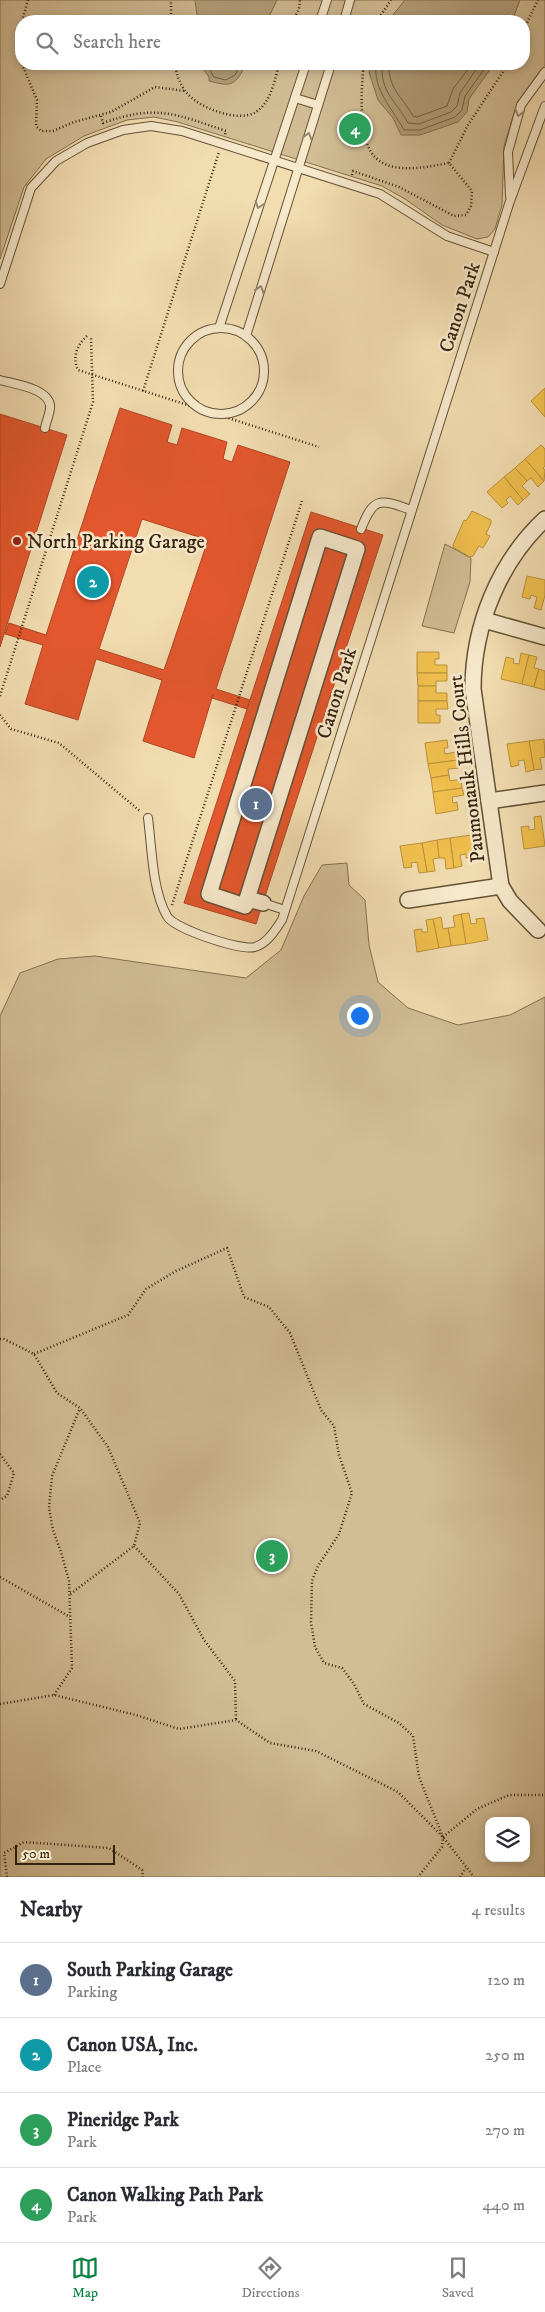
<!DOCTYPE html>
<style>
:root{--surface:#fff;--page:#f2f2f3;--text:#2b2b33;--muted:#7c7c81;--line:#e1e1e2;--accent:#0b8043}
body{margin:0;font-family:"IM FELL DW Pica",serif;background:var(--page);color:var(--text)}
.controls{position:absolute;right:15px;bottom:15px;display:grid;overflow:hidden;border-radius:10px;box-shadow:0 2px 8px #0003}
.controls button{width:45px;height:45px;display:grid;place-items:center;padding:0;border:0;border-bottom:1px solid var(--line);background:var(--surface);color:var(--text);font:25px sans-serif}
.scale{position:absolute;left:15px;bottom:12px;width:100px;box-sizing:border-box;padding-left:5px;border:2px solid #36230d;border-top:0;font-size:14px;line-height:18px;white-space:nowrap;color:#36230d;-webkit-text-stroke:4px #f7e9cc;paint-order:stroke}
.you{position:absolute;left:359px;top:1015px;width:18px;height:18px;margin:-12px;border:4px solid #fff;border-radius:50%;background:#1a73e8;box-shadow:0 0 0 8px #1a73e833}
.badge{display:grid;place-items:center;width:32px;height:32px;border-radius:50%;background:var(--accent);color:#fff;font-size:16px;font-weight:700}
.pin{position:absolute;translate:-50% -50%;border:2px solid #fff;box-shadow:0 1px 5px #0006}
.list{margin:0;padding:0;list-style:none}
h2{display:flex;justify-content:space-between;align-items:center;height:65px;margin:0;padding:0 20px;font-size:21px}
h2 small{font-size:16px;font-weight:400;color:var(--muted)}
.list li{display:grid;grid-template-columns:32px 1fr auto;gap:15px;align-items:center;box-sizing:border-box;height:75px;padding:0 20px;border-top:1px solid var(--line)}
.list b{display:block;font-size:19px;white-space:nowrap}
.list p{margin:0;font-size:16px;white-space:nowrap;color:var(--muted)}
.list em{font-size:16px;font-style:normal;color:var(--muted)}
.icon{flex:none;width:28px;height:28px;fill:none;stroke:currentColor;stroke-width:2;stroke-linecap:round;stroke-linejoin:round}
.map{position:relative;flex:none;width:545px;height:1877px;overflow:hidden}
.search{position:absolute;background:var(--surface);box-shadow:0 2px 8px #0003;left:15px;right:15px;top:15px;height:55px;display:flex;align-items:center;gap:12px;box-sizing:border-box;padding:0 18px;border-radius:20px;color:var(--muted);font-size:19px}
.sheet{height:365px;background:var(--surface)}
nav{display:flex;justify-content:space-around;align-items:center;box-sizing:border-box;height:70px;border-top:1px solid var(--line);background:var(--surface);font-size:14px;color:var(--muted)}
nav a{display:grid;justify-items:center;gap:2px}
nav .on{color:var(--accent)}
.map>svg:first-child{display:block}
.green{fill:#d2bd95;stroke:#847051;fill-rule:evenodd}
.water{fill:#b29e79;stroke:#806d4e}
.homes{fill:#f2c14e;stroke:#ba923a}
.shops{fill:#e4572e;stroke:#b04724;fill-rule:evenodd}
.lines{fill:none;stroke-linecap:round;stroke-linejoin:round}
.shore{stroke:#746043;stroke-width:1}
.lane-casing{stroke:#655236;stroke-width:10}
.street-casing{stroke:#655236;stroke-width:18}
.path{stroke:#36230d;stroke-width:2.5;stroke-dasharray:1 2.5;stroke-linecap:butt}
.lane{stroke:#f7e9cc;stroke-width:8}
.street{stroke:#f7e9cc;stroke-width:15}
.oneway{stroke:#96866c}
.poi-dot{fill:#8f2418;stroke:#f7e9cc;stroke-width:2}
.labels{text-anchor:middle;stroke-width:5;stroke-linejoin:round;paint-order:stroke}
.street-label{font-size:20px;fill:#36230d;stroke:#f7e9cc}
.poi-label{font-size:20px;fill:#36230d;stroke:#f7e9cc;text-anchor:start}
</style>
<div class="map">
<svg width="545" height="1877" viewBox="0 0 545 1877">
<rect width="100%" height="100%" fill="#f2ddb1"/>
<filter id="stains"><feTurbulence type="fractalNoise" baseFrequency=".004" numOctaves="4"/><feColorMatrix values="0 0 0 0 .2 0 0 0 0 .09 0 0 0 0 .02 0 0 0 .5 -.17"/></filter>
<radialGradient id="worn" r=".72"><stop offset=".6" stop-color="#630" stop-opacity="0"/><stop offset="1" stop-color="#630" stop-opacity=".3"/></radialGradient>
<g class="green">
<path d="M0,0h545v65l-28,39 -13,42 -2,59 -7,24 -7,8 -11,2 -35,-14 -37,-26 -23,-13 -204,-64 -24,-5 -27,3 -43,16 -38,23 -22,28 -24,72zM21,21h503v43h-503z"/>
<polygon points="445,544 471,558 470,582 454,633 422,626"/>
<path d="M347,863l2,22 16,15 4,45 9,37 30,26 50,17 52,-10 35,-18v880h-545v-861l20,-43 38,-14 37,-3 151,22 35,-28 23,-54 18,-31zM489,1821h37v37h-37z"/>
</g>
<g class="water">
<polygon points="195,0 277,0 267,21 193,21 197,15"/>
<polygon points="405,0 520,0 512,21 388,21"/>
<path d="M200,64h46c-11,22 -14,23 -37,17v-4z"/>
<polygon points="371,64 494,64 469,99 467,112 458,122 420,135 401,135 393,118 378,100 369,72"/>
</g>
<g class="homes">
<polygon points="545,388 545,417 531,401"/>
<polygon points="541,445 545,449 545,466 543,468 545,470 544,481 525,459"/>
<polygon points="525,459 544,481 538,487 531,478 527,481 515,468"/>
<polygon points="515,468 527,481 522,486 530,494 523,500 504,477"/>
<polygon points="504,477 523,500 518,505 510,496 506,500 508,503 502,508 487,492"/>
<polygon points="472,511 491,520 491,523 486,534 490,536 483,548 479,546 473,556 470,557 453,547 453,545 464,520 466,521"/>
<polygon points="527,576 545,580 545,595 541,610 534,608 537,597 531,595 530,599 522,597"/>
<polygon points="417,652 439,652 439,659 435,659 435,665 447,665 447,673 417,673"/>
<polygon points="521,653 529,655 522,684 501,679 506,657 514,659 513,663 519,664"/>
<polygon points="529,655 537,657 534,668 539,669 534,687 522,684"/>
<polygon points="539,669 545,671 545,690 534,687"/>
<polygon points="417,673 447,673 447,681 436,681 436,686 418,686"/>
<polygon points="418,686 436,686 436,693 447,693 447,701 418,701"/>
<polygon points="418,701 447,701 448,709 436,709 436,715 440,715 440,723 418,723"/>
<polygon points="544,739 545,757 540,758 542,769 534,770 529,741"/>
<polygon points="447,740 448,748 444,748 445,754 456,752 458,760 428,764 425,743"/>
<polygon points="529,741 534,770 526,772 524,760 518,761 519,765 511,767 507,744"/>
<polygon points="458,760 459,768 448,769 449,775 431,778 428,764"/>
<polygon points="449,775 450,781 461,779 462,788 433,792 431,778"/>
<polygon points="462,788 464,795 452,797 453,803 457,802 458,810 436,814 433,792"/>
<polygon points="541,816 545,846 524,849 521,827 529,826 529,830 535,829 534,817"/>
<polygon points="471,835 474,857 466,858 466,854 460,855 462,866 454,868 450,838"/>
<polygon points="450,838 454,868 446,869 445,858 439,858 437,840"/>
<polygon points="437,840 439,858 433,859 435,871 427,872 422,843"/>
<polygon points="422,843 427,872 419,873 417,862 411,863 412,867 404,868 400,846"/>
<polygon points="469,913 471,924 477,923 476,919 484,918 488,940 466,944 461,914"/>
<polygon points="461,914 466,944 451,946 448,928 455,927 453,916"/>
<polygon points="441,917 443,929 448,928 451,946 439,948 433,919"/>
<polygon points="433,919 439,948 417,952 414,930 422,929 422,932 428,932 426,920"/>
</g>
<g class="shops">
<path d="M120,408l52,17 -5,17 10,3 5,-17 45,14 -4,17 9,3 6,-17 52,17 -74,227 34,11 -3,9 -35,-11 1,-4 -19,64 -51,-17 19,-61 -66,-21 -18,61 -53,-16 18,-59 -38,-11 4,-11 37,12zM142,519l66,21 -44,130 -65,-21z"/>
<polygon points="0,414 67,435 0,647"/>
<polygon points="311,512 383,535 256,924 184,903"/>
</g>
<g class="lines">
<g class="shore">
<polyline points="206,64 214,77 226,80 235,75 240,64"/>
<path d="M376,64c-3,26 16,44 28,66h16l35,-13 7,-7 3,-14 23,-32"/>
<path d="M382,64c-2,28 14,37 26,59l11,1 32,-12 6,-6 3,-13 20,-29"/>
<path d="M389,64c-1,25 13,32 24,52l4,1 30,-11 6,-17 19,-25"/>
</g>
<g class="lane-casing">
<g id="lane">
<polyline points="320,21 327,0"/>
<polyline points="344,21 350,0"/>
<polyline points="295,98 318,105"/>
<polyline points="510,196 508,152 521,105 545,72"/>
<polyline points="0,284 31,188 56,161 87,143 123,130 151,126 182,131 380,194 447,236 494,252"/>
<polyline points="219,328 306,64"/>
<circle cx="221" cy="371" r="43"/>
<polyline points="246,336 331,64"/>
<path d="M0,380c14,4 47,8 50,25 1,7 -4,16 -5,23"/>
<path d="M361,529c13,-33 19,-30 50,-19"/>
<path d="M148,818c4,30 4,72 19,98 7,13 74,35 88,31 13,-4 20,-17 27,-27l228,-719 35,-95"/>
<polyline points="263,903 285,910"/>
</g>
</g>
<g class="street-casing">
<g id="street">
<polyline points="484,620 545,637"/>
<polyline points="489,801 545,793"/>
<polyline points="247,899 245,906 209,894 320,537 357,549 247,899 263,903"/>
<polyline points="408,900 501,886"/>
<path d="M538,930l-28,-29 -9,-15 -28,-197c0,-63 26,-127 72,-170"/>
</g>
</g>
<g class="path">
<polyline points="22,21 28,0"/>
<polyline points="171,21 171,0"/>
<polyline points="293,21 299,9 300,0"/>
<polyline points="377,21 391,0"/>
<polyline points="21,28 21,58"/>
<polyline points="524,29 538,0"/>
<polyline points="22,64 37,100 36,126 41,131 53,131 74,122 111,112 155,87 185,91"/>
<path d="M175,64c1,9 5,21 11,28 12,16 53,31 70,20 15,-10 19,-32 23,-48"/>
<path d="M364,64c-3,21 -6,77 11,93 17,18 52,10 74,6"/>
<path d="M101,116l2,7c53,-19 73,-9 123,8l-1,4"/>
<polyline points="449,163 468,125 508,64"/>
<polyline points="352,175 353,171 399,187 454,216 466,215 471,206 472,191 449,163"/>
<path d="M87,336c-10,9 -15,21 -9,34l241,77"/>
<polyline points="143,391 219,152"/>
<polyline points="0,696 93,402 91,337"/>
<polyline points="0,715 11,729 59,743 141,812"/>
<polyline points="172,905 302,501"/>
<polyline points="0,1339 4,1339 34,1354 57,1393 80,1408 108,1447 140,1523 134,1546 69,1595"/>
<polyline points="34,1354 128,1315 146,1289 176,1271 227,1248 244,1297 269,1307 290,1333 321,1410 334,1426 339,1455 352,1493 339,1534 318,1566 312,1581 311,1622 315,1647 324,1663 342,1668 354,1684 364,1704 399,1723 413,1736 419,1777 443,1837 442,1847 418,1877"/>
<polyline points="0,1454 14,1473 7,1496 0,1500"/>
<polyline points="134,1546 179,1594 204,1640 235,1681 236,1720"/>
<polyline points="0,1577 70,1617"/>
<polyline points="54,1695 72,1668 69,1581 61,1552 53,1530 49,1508 52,1476 80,1408"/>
<polyline points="0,1704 54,1695 136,1715 179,1729 236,1720 270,1743 316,1751 398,1792 443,1837 474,1877"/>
<polyline points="443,1837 477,1809 509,1795 545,1795"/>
<polyline points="7,1877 4,1853 24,1842 109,1848 142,1870 143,1877"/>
<polyline points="460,1877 466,1868"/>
</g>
<use href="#lane" class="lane"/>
<use href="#street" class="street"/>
</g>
<defs><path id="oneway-chevron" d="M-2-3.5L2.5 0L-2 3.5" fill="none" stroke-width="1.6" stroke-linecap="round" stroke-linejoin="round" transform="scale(1.25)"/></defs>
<g class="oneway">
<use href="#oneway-chevron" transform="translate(519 113) rotate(107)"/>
<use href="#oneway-chevron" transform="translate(308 136) rotate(-73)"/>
<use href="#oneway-chevron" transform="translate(259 205) rotate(108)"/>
<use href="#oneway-chevron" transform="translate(260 289) rotate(-73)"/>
</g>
<circle class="poi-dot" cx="17" cy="541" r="5"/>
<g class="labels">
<g class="street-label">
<text transform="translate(459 307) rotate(-72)" y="7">Canon Park</text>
<text transform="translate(336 693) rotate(-73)" y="7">Canon Park</text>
<text transform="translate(466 769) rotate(-97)" y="7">Paumonauk Hills Court</text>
</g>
<g class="poi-label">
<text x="27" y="548">North Parking Garage</text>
</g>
</g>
<rect width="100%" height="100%" filter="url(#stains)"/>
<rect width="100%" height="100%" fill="url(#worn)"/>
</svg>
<div class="controls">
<button><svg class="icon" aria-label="layers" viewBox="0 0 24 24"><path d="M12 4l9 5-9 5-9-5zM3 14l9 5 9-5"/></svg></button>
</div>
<div class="scale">50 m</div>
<div class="you"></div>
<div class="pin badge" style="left:256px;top:804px;background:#5c6f8a">1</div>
<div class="pin badge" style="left:93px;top:582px;background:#0f9aa8">2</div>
<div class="pin badge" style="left:272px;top:1556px;background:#2e9e5b">3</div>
<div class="pin badge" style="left:355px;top:129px;background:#2e9e5b">4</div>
<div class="search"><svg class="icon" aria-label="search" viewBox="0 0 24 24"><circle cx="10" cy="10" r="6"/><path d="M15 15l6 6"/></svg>Search here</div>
</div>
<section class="sheet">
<h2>Nearby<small>4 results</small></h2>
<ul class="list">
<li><span class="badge" style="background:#5c6f8a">1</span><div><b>South Parking Garage</b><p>Parking</p></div><em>120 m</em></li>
<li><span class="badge" style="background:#0f9aa8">2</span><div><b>Canon USA, Inc.</b><p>Place</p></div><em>250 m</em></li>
<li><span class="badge" style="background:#2e9e5b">3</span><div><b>Pineridge Park</b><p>Park</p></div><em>270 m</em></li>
<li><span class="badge" style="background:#2e9e5b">4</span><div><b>Canon Walking Path Park</b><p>Park</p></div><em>440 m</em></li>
</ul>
</section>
<nav>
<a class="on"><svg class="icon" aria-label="map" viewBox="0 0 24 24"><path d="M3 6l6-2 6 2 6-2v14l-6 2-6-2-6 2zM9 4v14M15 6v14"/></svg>Map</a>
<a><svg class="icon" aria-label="directions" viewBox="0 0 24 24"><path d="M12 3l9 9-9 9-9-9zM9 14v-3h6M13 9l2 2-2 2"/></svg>Directions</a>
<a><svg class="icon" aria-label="saved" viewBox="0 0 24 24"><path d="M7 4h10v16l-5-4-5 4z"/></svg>Saved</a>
</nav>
